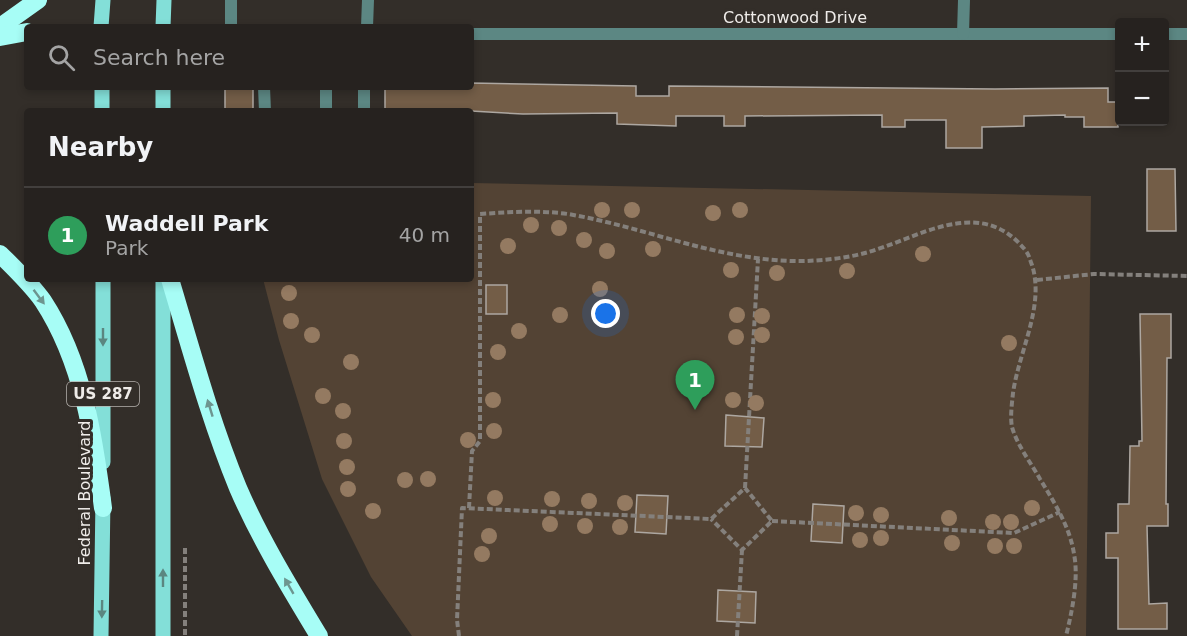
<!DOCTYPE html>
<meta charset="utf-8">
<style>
:root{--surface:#26221f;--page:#2e2a28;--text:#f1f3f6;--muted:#a4a4a4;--line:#423f3d;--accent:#db2777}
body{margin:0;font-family:"DejaVu Sans",sans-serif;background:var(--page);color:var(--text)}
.controls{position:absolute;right:18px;top:18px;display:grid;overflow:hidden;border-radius:6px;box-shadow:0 3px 9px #0003}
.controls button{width:54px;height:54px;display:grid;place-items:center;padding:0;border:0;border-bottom:2px solid var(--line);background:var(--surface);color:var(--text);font:30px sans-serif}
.you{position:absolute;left:606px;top:314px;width:21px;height:21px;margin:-15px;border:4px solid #fff;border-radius:50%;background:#1a73e8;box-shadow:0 0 0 9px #1a73e833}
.badge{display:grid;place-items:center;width:39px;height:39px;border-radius:50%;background:var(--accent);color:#fff;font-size:20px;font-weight:700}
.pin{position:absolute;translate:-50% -50px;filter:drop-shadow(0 2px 3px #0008)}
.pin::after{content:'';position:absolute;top:32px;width:21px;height:18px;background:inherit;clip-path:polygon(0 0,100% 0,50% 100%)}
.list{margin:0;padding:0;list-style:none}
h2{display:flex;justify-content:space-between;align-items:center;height:78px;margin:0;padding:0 24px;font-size:26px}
h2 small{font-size:20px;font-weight:400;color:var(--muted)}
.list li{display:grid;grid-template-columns:39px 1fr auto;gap:18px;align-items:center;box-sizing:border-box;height:96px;padding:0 24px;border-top:2px solid var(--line)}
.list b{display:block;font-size:22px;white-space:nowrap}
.list p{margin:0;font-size:20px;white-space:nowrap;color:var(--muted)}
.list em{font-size:20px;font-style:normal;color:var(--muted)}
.icon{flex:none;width:33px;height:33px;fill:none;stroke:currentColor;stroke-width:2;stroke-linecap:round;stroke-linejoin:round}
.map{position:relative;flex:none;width:1187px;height:636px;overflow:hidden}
.search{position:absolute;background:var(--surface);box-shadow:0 3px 9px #0003;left:24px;top:24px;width:450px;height:66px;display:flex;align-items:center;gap:15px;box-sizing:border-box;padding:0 21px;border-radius:6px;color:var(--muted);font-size:22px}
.panel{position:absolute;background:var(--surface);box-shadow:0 3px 9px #0003;left:24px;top:108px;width:450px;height:174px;border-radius:6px}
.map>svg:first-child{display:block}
.green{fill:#534334}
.building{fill:#735d47;stroke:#ada7a1;stroke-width:1.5}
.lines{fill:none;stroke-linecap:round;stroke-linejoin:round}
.path{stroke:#84807c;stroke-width:4;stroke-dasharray:6 3;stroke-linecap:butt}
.lane{stroke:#5c8783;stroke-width:12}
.street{stroke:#5c8783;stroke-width:12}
.primary{stroke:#83dfd8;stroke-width:15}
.highway{stroke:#a7fdf6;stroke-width:18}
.tree{fill:#947a61}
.oneway{fill:#6d9690}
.oneway2{fill:#5b8680}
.labels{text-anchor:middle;stroke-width:6;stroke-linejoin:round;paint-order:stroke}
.shield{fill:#332e29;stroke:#b7b3af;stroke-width:1.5}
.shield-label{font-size:15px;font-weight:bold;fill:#efece9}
.street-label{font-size:16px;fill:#efece9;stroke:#332e29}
</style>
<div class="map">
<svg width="1187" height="636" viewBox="0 0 1187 636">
<rect width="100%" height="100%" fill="#332e29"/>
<polygon class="green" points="471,183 1091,196 1086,636 412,636 371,577 322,479 279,340 263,279 471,279"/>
<g class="building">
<polygon points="471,83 636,86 636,96 669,96 669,86 995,89 1108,88 1108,102 1118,102 1118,127 1084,127 1084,117 1065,117 1065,115 1024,116 1024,126 982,127 982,148 946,148 946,120 905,120 905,127 882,127 882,115 745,116 745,126 724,126 724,116 676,116 676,126 617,124 617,113 523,114 471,111 385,111 385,87 471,87"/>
<rect x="225" y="87" width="28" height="24"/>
<polygon points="1147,169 1175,169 1176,231 1147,231"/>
<rect x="486" y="285" width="21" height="29"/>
<polygon points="1140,314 1171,314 1171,358 1167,358 1166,504 1168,504 1168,526 1147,526 1149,604 1167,603 1167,629 1118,629 1118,558 1106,558 1106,533 1118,533 1118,504 1129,504 1130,446 1139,446 1139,441 1142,441"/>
<polygon points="726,415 764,418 762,447 725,446"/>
<polygon points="637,495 668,496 666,534 635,532"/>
<polygon points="813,504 844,506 842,543 811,541"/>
<polygon points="718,590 756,592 755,623 717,621"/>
</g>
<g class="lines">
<g class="path">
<polyline points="1037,280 1094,274 1187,276"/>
<polyline points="745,488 758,259"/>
<path d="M469,508l3,-57 8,-10v-227c30,-2 59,-4 88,0 82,14 154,49 239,47 19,-1 39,-3 58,-8 53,-14 115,-60 161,-2 3,4 4,9 6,14 13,41 -13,86 -19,128 -1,10 -3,24 -1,34 5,18 19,36 28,52 14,23 30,48 34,75 5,24 -2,58 -8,82"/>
<polyline points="772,521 1014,533 1060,512"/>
<polyline points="185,548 185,636"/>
<polyline points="459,636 457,620 462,508 711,519 745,488 772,521 742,550 711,519"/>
<polyline points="737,636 742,550"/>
</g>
<g class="lane">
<polyline points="231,0 231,27"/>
<polyline points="367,27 368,0"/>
<polyline points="264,87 265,111"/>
<polyline points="326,87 326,111"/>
<polyline points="364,87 364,111"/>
</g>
<g class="street">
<polyline points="471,34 1120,34"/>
<polyline points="963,34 964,0"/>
<polyline points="1164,34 1187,34"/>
</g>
<g class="primary">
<polyline points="101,27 103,0"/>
<polyline points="163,27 164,0"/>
<polyline points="102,87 102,111"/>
<polyline points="163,87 163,111"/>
<polyline points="103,462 103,279"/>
<polyline points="101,636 103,498"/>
<polyline points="163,636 163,279"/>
</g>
<g class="highway">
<polyline points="0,27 38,0"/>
<polyline points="0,37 27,32"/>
<path d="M0,254c15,15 31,30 43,47 40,61 51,137 60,207"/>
<path d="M170,279c21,70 40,141 68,209 22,51 52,100 81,148"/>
</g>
</g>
<g class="tree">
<circle cx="602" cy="210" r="8"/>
<circle cx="632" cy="210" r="8"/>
<circle cx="740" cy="210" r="8"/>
<circle cx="713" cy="213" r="8"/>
<circle cx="531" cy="225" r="8"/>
<circle cx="559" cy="228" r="8"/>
<circle cx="584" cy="240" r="8"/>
<circle cx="508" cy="246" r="8"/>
<circle cx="653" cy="249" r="8"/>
<circle cx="607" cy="251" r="8"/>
<circle cx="923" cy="254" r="8"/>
<circle cx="731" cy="270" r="8"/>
<circle cx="847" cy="271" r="8"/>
<circle cx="777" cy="273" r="8"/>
<circle cx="600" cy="289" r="8"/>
<circle cx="289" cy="293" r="8"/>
<circle cx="560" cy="315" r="8"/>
<circle cx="737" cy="315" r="8"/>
<circle cx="762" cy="316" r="8"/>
<circle cx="291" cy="321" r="8"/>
<circle cx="519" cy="331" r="8"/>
<circle cx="312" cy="335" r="8"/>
<circle cx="762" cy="335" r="8"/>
<circle cx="736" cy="337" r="8"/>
<circle cx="1009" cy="343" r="8"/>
<circle cx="498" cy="352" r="8"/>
<circle cx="351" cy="362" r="8"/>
<circle cx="323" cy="396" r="8"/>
<circle cx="493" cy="400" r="8"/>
<circle cx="733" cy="400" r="8"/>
<circle cx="756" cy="403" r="8"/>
<circle cx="343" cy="411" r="8"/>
<circle cx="494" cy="431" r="8"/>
<circle cx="468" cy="440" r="8"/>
<circle cx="344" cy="441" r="8"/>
<circle cx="347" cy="467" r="8"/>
<circle cx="428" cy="479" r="8"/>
<circle cx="405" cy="480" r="8"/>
<circle cx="348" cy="489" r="8"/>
<circle cx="495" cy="498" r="8"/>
<circle cx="552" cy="499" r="8"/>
<circle cx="589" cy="501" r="8"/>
<circle cx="625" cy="503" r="8"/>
<circle cx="1032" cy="508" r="8"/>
<circle cx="373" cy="511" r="8"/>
<circle cx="856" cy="513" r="8"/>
<circle cx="881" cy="515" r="8"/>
<circle cx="949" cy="518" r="8"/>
<circle cx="993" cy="522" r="8"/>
<circle cx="1011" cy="522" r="8"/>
<circle cx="550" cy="524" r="8"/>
<circle cx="585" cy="526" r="8"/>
<circle cx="620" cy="527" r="8"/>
<circle cx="489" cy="536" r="8"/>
<circle cx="881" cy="538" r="8"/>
<circle cx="860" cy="540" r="8"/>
<circle cx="952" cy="543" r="8"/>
<circle cx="995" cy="546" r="8"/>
<circle cx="1014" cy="546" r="8"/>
<circle cx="482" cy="554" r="8"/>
</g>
<defs><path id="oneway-solid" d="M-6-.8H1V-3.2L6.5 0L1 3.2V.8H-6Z" transform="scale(1.5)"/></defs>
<g class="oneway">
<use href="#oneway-solid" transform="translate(39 297) rotate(53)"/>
<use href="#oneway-solid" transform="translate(210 408) rotate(-107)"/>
<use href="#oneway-solid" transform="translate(289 586) rotate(-120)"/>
</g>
<g class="oneway2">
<use href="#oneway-solid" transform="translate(103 337) rotate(90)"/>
<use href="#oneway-solid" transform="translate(163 578) rotate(-90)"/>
<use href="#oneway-solid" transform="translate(102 609) rotate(91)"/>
</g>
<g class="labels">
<rect class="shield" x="67" y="382" width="72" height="24" rx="4.5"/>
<g class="shield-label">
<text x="103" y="399">US 287</text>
</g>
<g class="street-label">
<text x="795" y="23">Cottonwood Drive</text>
<text transform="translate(84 493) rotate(-90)" y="6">Federal Boulevard</text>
</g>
</g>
</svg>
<div class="controls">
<button>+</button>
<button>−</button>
</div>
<div class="you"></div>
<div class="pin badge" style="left:695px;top:410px;background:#2e9e5b">1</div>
<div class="search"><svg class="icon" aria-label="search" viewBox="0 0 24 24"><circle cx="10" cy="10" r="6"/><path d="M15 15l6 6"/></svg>Search here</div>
<section class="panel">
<h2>Nearby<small></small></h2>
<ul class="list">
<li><span class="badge" style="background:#2e9e5b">1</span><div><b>Waddell Park</b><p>Park</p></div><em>40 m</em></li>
</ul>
</section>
</div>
